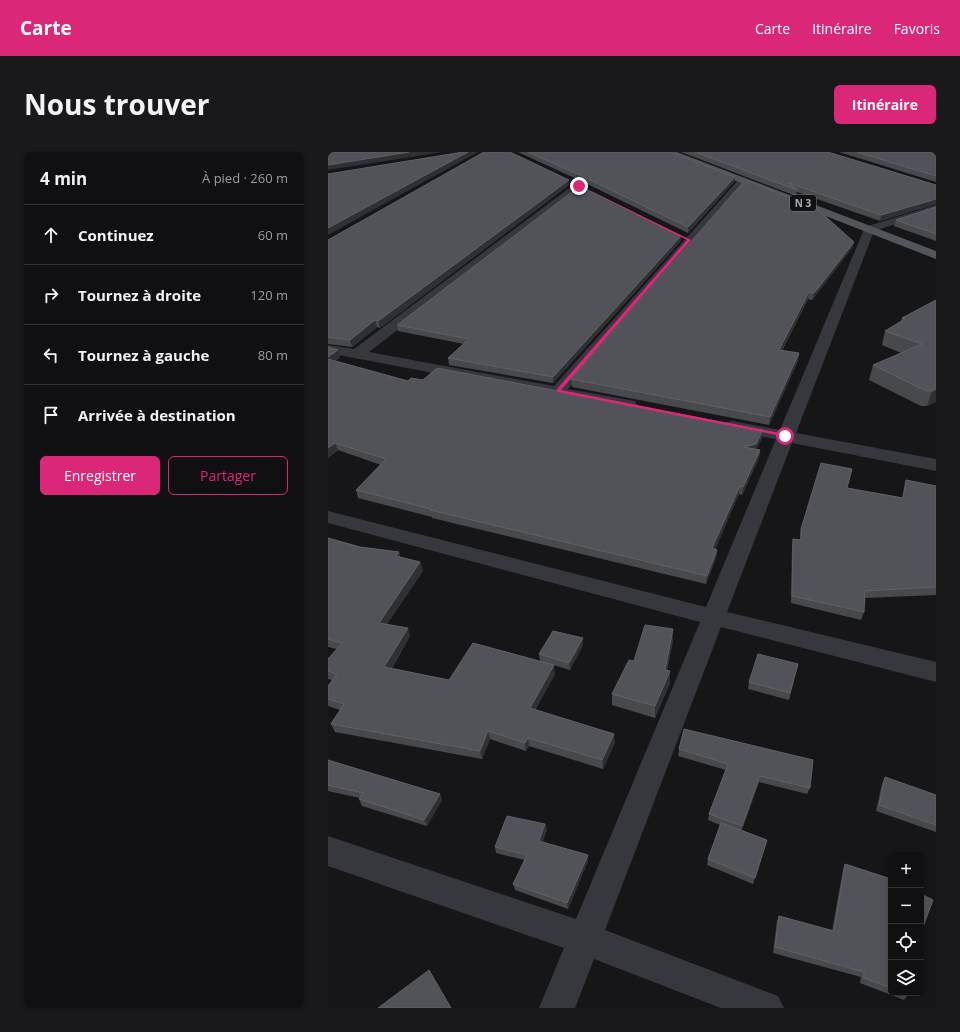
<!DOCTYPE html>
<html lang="fr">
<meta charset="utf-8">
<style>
:root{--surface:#101012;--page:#19191b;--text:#f1f3f6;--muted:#9c9d9f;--line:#303032;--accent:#db2777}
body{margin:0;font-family:"Open Sans",sans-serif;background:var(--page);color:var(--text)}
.controls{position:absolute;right:12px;bottom:12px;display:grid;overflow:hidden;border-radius:6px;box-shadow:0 2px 6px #0003}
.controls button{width:36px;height:36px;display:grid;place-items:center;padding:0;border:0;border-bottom:1px solid var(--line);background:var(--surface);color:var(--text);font:20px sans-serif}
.stop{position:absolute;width:12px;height:12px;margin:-9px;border:3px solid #db2777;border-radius:50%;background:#fff}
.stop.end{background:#db2777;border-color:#fff;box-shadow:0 1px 4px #0008}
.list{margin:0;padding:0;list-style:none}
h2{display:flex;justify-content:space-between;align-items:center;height:52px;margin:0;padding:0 16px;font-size:17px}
h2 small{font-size:13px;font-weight:400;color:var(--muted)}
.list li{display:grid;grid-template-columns:26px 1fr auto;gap:12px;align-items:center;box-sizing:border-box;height:60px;padding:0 16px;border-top:1px solid var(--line)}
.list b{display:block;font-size:15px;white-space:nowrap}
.list em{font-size:13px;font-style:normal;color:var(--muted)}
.actions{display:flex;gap:8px;padding:12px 16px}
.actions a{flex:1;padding:9px 0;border:1px solid var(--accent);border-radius:6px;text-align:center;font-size:14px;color:var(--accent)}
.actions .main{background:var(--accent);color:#fff}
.icon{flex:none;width:22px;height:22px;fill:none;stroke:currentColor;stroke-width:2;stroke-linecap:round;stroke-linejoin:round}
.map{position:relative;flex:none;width:608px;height:856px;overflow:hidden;border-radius:6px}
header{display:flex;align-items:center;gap:24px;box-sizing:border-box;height:56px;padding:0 20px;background:var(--accent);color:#fff}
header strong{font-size:19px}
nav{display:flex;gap:22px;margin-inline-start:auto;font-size:14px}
.intro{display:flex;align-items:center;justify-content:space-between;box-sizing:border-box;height:96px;padding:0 24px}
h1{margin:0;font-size:28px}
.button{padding:10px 18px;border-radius:6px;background:var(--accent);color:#fff;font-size:14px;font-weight:700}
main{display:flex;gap:24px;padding:0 24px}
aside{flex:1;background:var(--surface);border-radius:6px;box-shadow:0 2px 6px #0003}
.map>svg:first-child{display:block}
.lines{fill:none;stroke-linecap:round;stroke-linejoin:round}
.minor{fill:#37383d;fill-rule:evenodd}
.major{fill:#53555c;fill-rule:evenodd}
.wall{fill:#47494d}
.shaded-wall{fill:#2f3033}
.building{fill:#525359;stroke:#5f6168}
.route{fill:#db2777}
.labels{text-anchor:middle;stroke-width:3.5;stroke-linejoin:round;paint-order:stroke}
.shield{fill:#111113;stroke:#7b7e86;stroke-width:1}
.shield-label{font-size:10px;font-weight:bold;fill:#a8adb8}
</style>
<header>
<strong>Carte</strong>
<nav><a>Carte</a><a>Itinéraire</a><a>Favoris</a></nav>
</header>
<div class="intro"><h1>Nous trouver</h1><a class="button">Itinéraire</a></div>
<main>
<aside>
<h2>4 min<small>À pied · 260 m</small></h2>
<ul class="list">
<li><svg class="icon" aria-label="ahead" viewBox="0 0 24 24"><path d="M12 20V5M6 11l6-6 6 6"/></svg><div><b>Continuez</b></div><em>60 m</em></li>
<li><svg class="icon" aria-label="right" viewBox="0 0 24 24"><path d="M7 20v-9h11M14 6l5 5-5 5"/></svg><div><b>Tournez à droite</b></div><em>120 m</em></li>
<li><svg class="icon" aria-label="left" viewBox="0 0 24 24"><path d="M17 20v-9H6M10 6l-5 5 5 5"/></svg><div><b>Tournez à gauche</b></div><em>80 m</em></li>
<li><svg class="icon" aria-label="arrive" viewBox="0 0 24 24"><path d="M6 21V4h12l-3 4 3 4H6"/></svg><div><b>Arrivée à destination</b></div></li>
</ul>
<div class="actions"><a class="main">Enregistrer</a><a>Partager</a></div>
</aside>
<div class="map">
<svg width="608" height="856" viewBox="0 0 608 856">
<rect width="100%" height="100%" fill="#161618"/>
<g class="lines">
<g class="minor">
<polygon points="415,25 418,26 420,28 418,30 240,237 307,249 309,253 307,257 301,258 0,201 0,193 26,197 248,31 254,31 256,33 254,35 41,200 226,234 412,26"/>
<polygon points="608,53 608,59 546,79 468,281 608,307 608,319 464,291 399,460 608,510 608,530 393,475 277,778 450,844 456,856 393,856 266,807 247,856 211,856 236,796 0,714 0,684 248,767 372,470 0,371 0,359 378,455 448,287 399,278 396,274 399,270 405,269 452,278 537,75"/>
</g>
<polygon class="major" points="337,0 349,0 608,99 608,107 338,2"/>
</g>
<g class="wall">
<polygon points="190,0 342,0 406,30 360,81 255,30"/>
<polygon points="353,0 500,0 608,33 608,52 552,69 469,40 468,44"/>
<polygon points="511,0 608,0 608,30"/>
<polygon points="241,33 52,176 49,175 24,195 0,192 0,88"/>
<polygon points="608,55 608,89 566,74 568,68"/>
<polygon points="353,89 225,231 121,213 120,206 136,192 70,179 69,173"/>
<polygon points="526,90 524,96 484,148 480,147 454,199 471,201 470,209 441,273 244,235 243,227"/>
<polygon points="608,148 608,250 599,254 593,254 541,228 545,213 573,201 554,193 557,179 573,169 574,166"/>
<polygon points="0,195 10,198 12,205 7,209 80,229 435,278 434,286 428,297 432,298 431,306 414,343 411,342 387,397 389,398 388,406 378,432 104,366 104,365 30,346 28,338 53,313 10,298 0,306"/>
<polygon points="578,328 608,334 608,443 537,446 536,460 533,468 463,451 464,394 465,387 472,388 473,377 519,336 574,346"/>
<polygon points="0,386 32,395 71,400 72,405 92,410 95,419 59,472 82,484 64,516 121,528 227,522 207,558 287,590 275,617 201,594 198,599 162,587 154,607 7,580 3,572 12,558 0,554 0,534 4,528 0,527 0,507 9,497 0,495"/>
<polygon points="345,489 339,518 342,531 327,566 284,553 284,542 306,509"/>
<polygon points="255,493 242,518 212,509 211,502"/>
<polygon points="470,512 461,548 420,537 421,530"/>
<polygon points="351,597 482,636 479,642 431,630 414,678 439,688 425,732 379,713 380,707 392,673 380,668 381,662 398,618 350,604"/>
<polygon points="0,608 112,642 114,648 99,674 34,654 31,647 32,646 0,639"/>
<polygon points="557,625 608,643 608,680 548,659 554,632"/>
<polygon points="217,672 219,678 214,690 260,709 240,757 187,738 185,732 197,708 168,701 167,695"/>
<polygon points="517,712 563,727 563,841 580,841 580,843 576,848 532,831 533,825 445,801 449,769 451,764 504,779 515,718"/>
</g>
<g class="shaded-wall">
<polygon points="81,0 114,0 0,18 0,13"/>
<polygon points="140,0 150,0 0,83 0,76"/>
<polygon points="407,25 406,30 360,81 360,75"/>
<polygon points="241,28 241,33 52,176 50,169"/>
<polygon points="608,47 608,52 552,69 553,63"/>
<polygon points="353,84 353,89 225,231 225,225"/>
<polygon points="526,90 524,96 484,148 486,141"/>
<polygon points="481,140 480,147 450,206 451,198"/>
<polygon points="47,168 49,175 24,195 22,188"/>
<polygon points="10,198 12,205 1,214 0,212 0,205"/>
<polygon points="471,201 470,209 441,273 442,265"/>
<polygon points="608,237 608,250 599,254 604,239"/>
<polygon points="435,278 434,286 427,300 416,295"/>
<polygon points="7,291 10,298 0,306 0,296"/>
<polygon points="432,298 431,306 414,343 415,335"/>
<polygon points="412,334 411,342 384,405 384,396"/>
<polygon points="389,398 388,406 378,432 379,424"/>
<polygon points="71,400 73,409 68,404"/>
<polygon points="92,410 95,419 54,479 51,471"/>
<polygon points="80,476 82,484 59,523 56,515"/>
<polygon points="345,477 345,489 336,529 337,518"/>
<polygon points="255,486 255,493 242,518 241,511"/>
<polygon points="226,513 227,522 203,564 202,556"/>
<polygon points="342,519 342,531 327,566 327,554"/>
<polygon points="160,579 162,587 154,607 152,599"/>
<polygon points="286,582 287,590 275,617 274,608"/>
<polygon points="200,586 201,594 198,599 197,591"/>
<polygon points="432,624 431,630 413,680 414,674"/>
<polygon points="112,642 114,648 99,674 96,668"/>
<polygon points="217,672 219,678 213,695 211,689"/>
<polygon points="260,703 260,709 240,757 239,751"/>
</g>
<g class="building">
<polygon points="0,0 81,0 0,13"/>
<polygon points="135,0 140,0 0,76 0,22"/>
<polygon points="156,0 182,0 241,28 50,169 47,168 22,188 0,185 0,88"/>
<polygon points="200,0 342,0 407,25 360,75 254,24"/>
<polygon points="367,0 500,0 608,33 608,47 553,63 461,31 469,38"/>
<polygon points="529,0 608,0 608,24"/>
<polygon points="417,28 488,56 526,90 486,141 481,140 451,198 471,201 442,265 243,227"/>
<polygon points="252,34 353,84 225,225 120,206 141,187 69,173"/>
<polygon points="608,55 608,82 568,68"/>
<polygon points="608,148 608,237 604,239 598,239 545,213 594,192 557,179 577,167 574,166"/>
<polygon points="0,195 10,198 0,205"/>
<polygon points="0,207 80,229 83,226 95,228 109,216 435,278 428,292 416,295 432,298 415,335 412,334 384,396 389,398 379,424 102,358 103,357 28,338 58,307 7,291 0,296"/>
<polygon points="493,311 524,317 519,336 575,346 578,328 608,334 608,435 537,439 536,460 464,444 465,387 473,388 473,377"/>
<polygon points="0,386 32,395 71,400 68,404 92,410 51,471 80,476 56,515 121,528 145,491 226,513 202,556 286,582 274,608 200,586 197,591 160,579 152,599 3,572 16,552 0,547 0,534 9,522 0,519 0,507 14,491 0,487"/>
<polygon points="317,473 345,477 337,518 342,519 327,554 284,542 301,508 306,509"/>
<polygon points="225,479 255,486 241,511 211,502"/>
<polygon points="430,502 470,512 462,541 421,530"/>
<polygon points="356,577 485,608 482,636 432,624 414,674 381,662 400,612 351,597"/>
<polygon points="0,608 112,642 96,668 31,647 35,641 0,633"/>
<polygon points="557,625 608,643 608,673 551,653"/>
<polygon points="179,664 217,672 211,689 260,703 239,751 185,732 199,703 167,695"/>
<polygon points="393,671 439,688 427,726 380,707"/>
<polygon points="517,712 563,727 563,836 536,826 536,820 447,795 451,764 506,779"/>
<polygon points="593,742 605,748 593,780"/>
<polygon points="101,818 123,856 50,856"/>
</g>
<polygon class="route" points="250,33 363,88 233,238 457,282 459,283 459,285 229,240 229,237 359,88"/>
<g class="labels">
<rect class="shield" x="462" y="43" width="26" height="16" rx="3"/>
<g class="shield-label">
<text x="475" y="55">N 3</text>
</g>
</g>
</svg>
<div class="controls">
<button>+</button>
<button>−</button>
<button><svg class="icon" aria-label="locate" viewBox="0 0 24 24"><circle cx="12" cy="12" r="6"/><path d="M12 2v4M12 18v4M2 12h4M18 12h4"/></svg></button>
<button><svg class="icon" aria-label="layers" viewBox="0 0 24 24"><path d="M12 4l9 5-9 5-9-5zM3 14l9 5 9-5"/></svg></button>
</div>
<div class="stop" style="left:457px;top:284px"></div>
<div class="stop end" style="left:251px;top:34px"></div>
</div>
</main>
